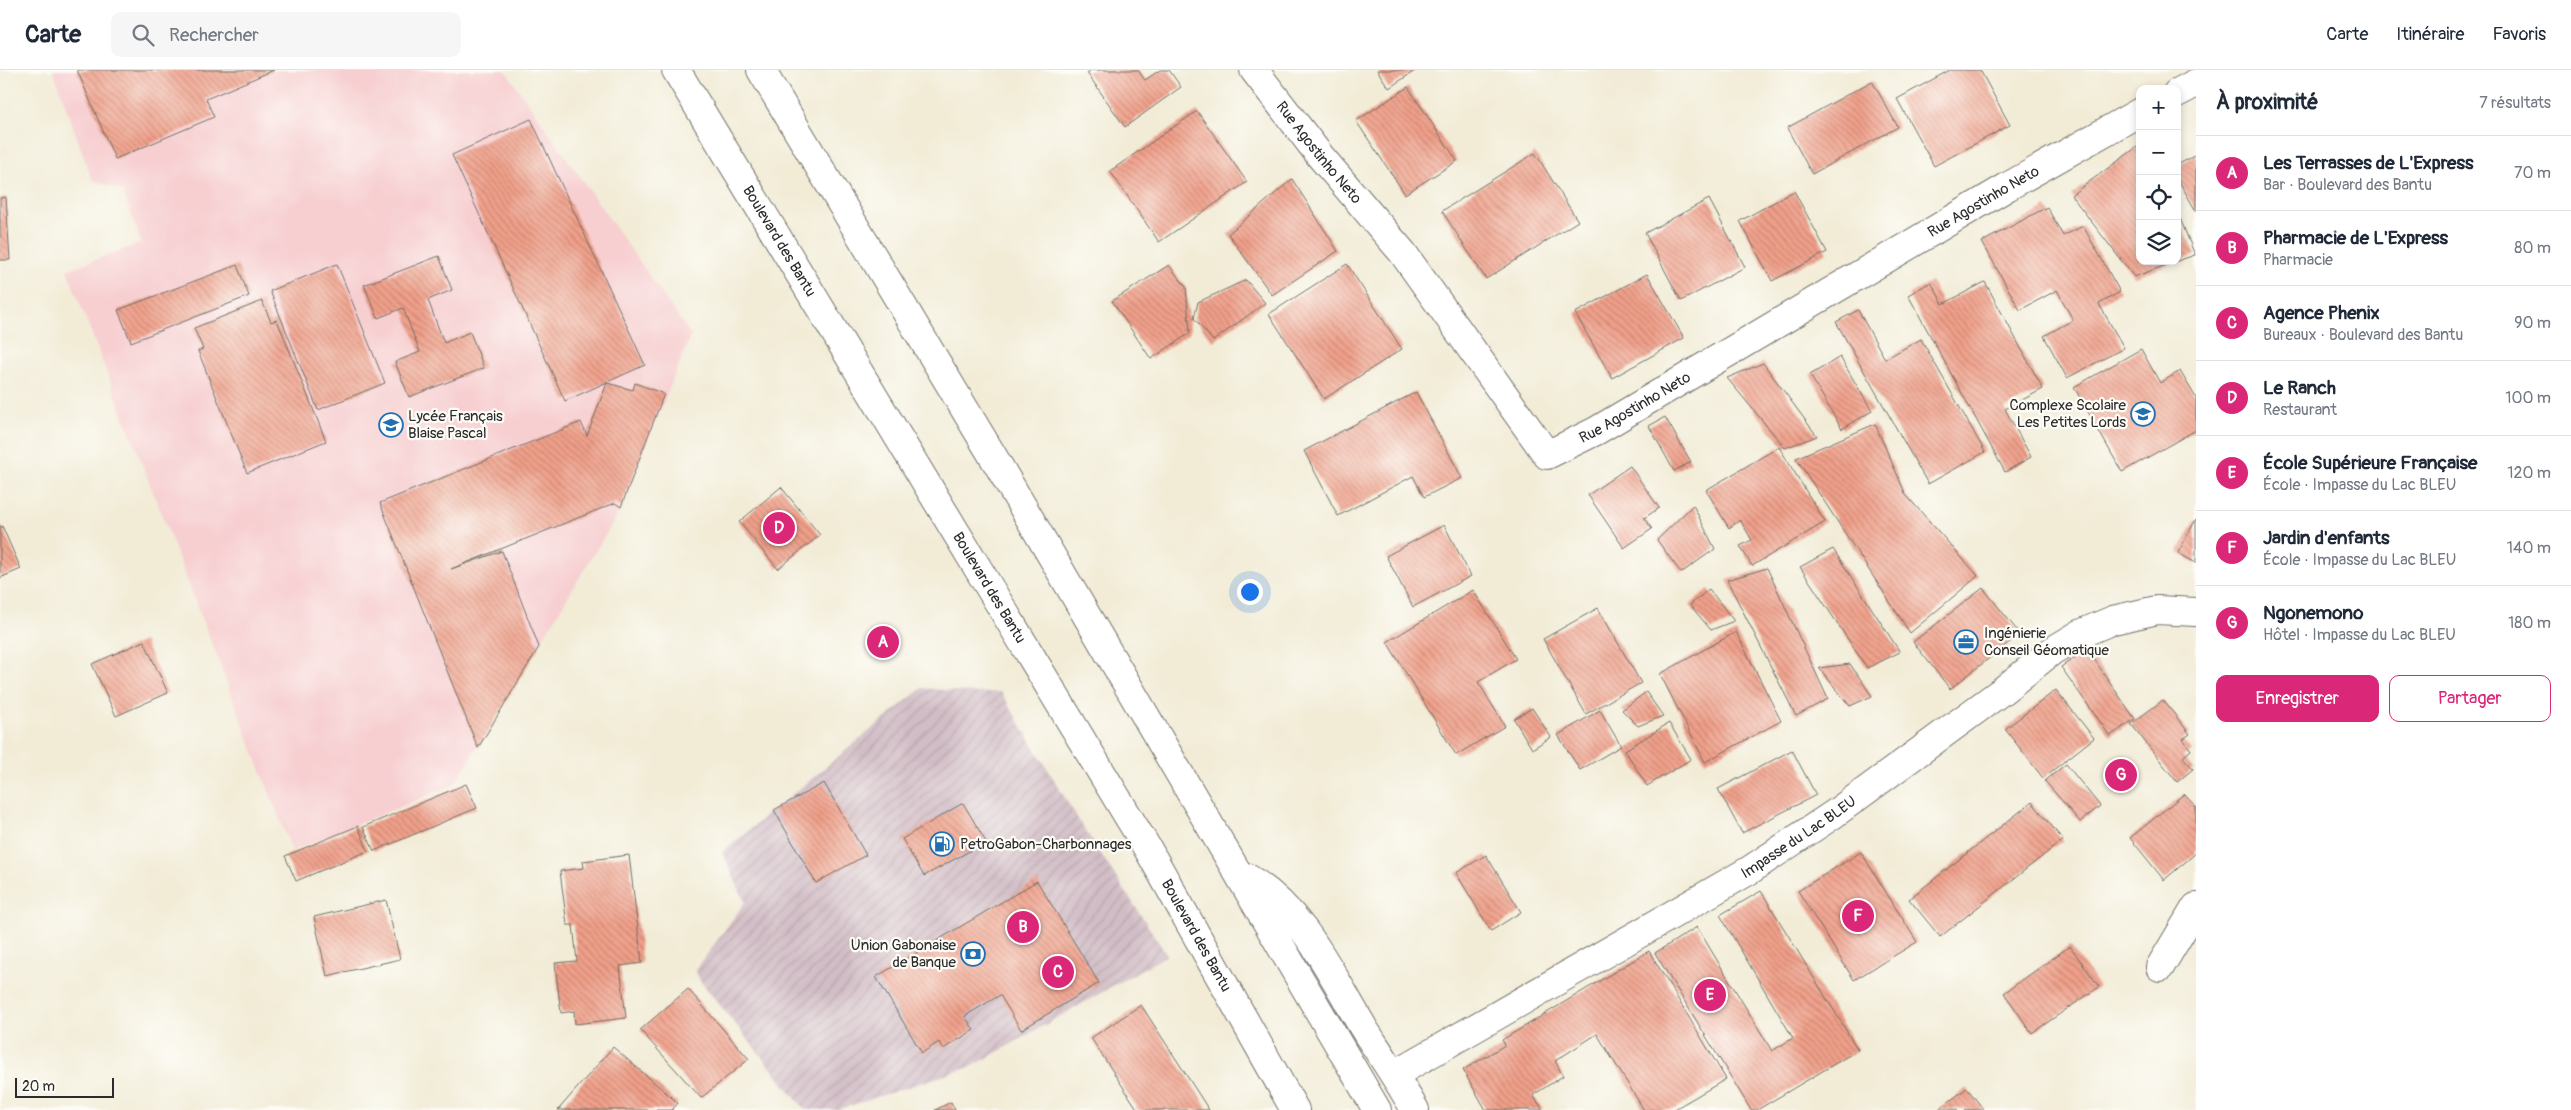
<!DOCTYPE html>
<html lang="fr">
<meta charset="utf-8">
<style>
:root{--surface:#fff;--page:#f6f6f7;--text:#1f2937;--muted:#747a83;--line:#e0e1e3;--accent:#db2777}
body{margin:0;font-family:Pangolin,sans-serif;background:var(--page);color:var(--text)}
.controls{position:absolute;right:15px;top:15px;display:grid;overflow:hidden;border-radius:10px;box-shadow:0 2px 8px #0003}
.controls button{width:45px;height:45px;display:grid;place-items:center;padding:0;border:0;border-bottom:1px solid var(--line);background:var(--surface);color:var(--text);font:25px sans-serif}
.scale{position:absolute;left:15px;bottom:12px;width:99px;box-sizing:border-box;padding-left:5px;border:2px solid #2b2b2b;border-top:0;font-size:14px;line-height:18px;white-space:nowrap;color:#2b2b2b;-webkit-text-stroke:4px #fdfcf7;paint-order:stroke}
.you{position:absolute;left:1249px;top:521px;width:18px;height:18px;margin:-12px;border:4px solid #fff;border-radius:50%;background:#1a73e8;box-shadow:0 0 0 8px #1a73e833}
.badge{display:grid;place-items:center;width:32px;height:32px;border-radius:50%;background:var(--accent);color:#fff;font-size:16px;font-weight:700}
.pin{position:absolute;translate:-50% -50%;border:2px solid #fff;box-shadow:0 1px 5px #0006}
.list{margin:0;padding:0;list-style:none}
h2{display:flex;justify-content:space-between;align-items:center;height:65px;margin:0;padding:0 20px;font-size:21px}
h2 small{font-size:16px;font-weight:400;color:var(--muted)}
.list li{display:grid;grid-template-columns:32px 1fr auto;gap:15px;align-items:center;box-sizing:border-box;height:75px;padding:0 20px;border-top:1px solid var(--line)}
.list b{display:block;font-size:19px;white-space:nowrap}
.list p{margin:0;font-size:16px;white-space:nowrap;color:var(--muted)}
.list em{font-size:16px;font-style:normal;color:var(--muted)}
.actions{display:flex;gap:10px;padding:15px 20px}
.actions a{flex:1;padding:11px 0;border:1px solid var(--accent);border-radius:10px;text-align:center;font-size:18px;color:var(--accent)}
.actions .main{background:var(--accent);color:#fff}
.icon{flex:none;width:28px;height:28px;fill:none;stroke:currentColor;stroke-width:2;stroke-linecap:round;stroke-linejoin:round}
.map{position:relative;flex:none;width:2196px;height:1040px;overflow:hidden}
header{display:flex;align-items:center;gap:30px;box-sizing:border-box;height:70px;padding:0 25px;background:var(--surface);border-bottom:1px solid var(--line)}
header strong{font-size:24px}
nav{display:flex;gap:28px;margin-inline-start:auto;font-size:18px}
.search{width:350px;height:45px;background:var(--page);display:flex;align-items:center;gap:12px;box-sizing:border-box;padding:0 18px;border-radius:10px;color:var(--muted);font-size:19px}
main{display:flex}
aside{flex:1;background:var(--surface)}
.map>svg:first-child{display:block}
.built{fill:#f7cfd1}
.industrial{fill:url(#industrial-furrows);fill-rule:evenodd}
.building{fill:url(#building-back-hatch)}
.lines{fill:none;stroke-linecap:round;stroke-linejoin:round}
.minor-casing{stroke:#716f67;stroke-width:30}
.highway-casing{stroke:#716f67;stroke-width:30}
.minor{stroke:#fff;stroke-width:28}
.highway{stroke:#fff;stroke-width:28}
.labels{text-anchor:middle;stroke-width:4.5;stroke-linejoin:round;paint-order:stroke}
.street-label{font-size:15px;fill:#2b2b2b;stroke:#fdfcf7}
.poi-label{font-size:15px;fill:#2b2b2b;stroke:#fdfcf7;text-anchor:start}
</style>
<header>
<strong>Carte</strong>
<div class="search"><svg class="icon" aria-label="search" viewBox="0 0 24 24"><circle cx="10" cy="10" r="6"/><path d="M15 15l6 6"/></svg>Rechercher</div>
<nav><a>Carte</a><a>Itinéraire</a><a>Favoris</a></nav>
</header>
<main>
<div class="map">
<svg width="2196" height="1040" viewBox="0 0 2196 1040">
<defs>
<pattern id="industrial-furrows" width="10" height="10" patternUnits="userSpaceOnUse" patternTransform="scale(1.25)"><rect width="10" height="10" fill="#d2bdc6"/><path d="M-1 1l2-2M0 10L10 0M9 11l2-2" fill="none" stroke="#b4a3aa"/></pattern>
<pattern id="building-back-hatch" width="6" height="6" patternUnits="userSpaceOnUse" patternTransform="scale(1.25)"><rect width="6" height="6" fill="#f1a08a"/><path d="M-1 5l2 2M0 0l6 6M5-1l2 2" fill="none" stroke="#c38371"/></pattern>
</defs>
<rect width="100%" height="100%" fill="#fdfcf7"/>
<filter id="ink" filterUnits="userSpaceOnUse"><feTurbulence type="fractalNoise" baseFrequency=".02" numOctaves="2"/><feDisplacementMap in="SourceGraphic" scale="10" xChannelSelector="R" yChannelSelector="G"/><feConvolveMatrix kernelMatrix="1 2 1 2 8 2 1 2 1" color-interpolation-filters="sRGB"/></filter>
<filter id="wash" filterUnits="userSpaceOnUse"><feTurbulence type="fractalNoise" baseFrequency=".0096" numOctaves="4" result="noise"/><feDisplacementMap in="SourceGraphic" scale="20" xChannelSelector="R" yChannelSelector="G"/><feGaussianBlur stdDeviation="1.12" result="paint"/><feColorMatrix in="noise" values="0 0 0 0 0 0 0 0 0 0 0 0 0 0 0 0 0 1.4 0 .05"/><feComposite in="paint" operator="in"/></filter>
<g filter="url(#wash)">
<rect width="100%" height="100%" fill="#f2ecd7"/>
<polygon class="built" points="53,0 505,0 691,265 618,444 454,715 292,781 67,200 141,173 123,121 92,110"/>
<path class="industrial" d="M922,618l53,5 26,-1 77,127 89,136 -194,111 -136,44h-32l-104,-128 -6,-11 50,-69 -23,-50zM824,713l41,72 -90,-45zM1037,811l62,102 -78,47 -21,-35 -35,21 9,15 -30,18 -5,-7 -17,11 -46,-76z"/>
<g id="blocks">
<g class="building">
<polygon points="77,0 274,0 206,29 214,47 115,89"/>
<polygon points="1091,0 1138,0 1145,10 1160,0 1169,0 1181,17 1125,57 1087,3"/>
<polygon points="1377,0 1416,0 1389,18"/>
<polygon points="1950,0 1980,0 2010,55 1934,96 1897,29"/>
<polygon points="1872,11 1898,57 1812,104 1787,58"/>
<polygon points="1408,17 1457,91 1405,124 1356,51"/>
<polygon points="1197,41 1247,112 1159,172 1110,101"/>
<polygon points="531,49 645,295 565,331 452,85"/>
<polygon points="2140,75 2140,191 2177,191 2134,207 2071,125"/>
<polygon points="1535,83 1578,151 1486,209 1442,141"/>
<polygon points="2196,85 2196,141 2177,108 2177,95"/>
<polygon points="1292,109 1338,181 1272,225 1228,164"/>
<polygon points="1794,121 1827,182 1772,211 1740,151"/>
<polygon points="6,127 10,190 0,190 0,128"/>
<polygon points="1709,129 1745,197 1681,231 1645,163"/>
<polygon points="2047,137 2063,166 2083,156 2120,222 2099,234 2124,278 2067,308 2044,266 2073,250 2057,220 2020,240 1982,172"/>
<polygon points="2177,141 2195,185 2177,191"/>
<polygon points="439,186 452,220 428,230 444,273 470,262 484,298 409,327 395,292 420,282 403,238 378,248 364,215"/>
<polygon points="337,194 385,313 318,340 270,221"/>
<polygon points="1347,194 1402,279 1324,329 1269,244"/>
<polygon points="237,195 249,226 131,272 118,240"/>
<polygon points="1169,195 1186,217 1190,263 1151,289 1112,231"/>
<polygon points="1647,204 1684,268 1612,308 1575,243"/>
<polygon points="1246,210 1265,233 1213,271 1194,248 1198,232"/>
<polygon points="1931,212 1943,234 1985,212 2043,319 2005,339 2031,387 2005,402 1908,225"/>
<polygon points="262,231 271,252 277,250 326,371 247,403 198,281 203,279 194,258"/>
<polygon points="1858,240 1885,289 1921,269 1985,382 1928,414 1836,252"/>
<polygon points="2141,279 2160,313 2180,301 2196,328 2196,360 2122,402 2074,317"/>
<polygon points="1840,287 1872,341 1842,359 1810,305"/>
<polygon points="1763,293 1817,366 1785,378 1727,308"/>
<polygon points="607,313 633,320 635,313 664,324 621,437 615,433 451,499 502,481 539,577 478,678 380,433 581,352 587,366"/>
<polygon points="1416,322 1462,408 1424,427 1413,406 1338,446 1304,381"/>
<polygon points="1665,347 1691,392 1674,401 1649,356"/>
<polygon points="1875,354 1906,425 1978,506 1910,563 1796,388"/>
<polygon points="1779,377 1825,452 1752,496 1740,476 1752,470 1740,450 1729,458 1706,420"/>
<polygon points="1630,396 1659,438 1644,448 1652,459 1624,478 1588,425"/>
<polygon points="781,417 820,465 778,499 739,452"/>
<polygon points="1693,435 1715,479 1681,503 1657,470"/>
<polygon points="2196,449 2196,493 2178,483"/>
<polygon points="1444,455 1471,506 1413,537 1386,486"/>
<polygon points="2,456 21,499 0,508 0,457"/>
<polygon points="1833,479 1900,582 1867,598 1800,497"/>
<polygon points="1767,498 1828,629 1796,646 1727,510"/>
<polygon points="1983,518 2020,564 1950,619 1913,572"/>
<polygon points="1709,519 1734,551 1711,560 1690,535"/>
<polygon points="1473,520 1516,589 1478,612 1505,656 1456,685 1387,572"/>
<polygon points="1598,538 1641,613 1586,644 1543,569"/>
<polygon points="1736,562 1781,651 1705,692 1660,604"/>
<polygon points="144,571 168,623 116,646 92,594"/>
<polygon points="2087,579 2135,649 2110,666 2061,597"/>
<polygon points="1850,594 1872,626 1850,636 1819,598"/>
<polygon points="2056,620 2094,668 2043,708 2005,659"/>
<polygon points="1646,622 1663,646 1638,656 1622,640"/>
<polygon points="2163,630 2190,664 2183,669 2191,680 2183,687 2193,699 2177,712 2131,654"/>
<polygon points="1532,638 1551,667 1532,679 1514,649"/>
<polygon points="1600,640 1621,676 1580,700 1558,665"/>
<polygon points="1669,653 1691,689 1647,716 1625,680"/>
<polygon points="1792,680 1816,725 1742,763 1718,719"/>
<polygon points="2066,694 2100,736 2080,752 2045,711"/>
<polygon points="824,713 866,785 816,813 774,740"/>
<polygon points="466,714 477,738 374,781 363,757"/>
<polygon points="2184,724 2196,737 2196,783 2164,810 2130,768"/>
<polygon points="2032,732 2063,770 1940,867 1909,829"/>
<polygon points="963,733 986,772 924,806 902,769"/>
<polygon points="358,756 368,781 296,811 285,786"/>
<polygon points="1861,782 1917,872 1854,910 1798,821"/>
<polygon points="629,785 642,893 620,896 626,948 575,954 574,941 561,943 555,893 577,891 573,855 567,855 560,801 584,798 583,791"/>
<polygon points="1486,785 1521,842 1491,861 1456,803"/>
<polygon points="1037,811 1099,913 1021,960 1000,925 965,946 974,960 943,979 939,972 922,983 876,907"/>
<polygon points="1761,821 1858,980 1757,1040 1751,1040 1655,883 1697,857 1772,981 1793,968 1720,845"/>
<polygon points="386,830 400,889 327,906 314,847"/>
<polygon points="2070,876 2099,917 2032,963 2004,923"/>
<polygon points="1649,881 1726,1009 1673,1040 1644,1040 1597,964 1555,991 1563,1006 1533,1025 1543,1040 1486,1040 1463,1000 1505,975 1502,970"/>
<polygon points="688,919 749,989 701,1028 640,960"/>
<polygon points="1141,935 1209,1040 1138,1040 1091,968"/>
<polygon points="613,977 678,1033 672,1040 558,1040"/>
<polygon points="1967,1018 1984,1040 1939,1039"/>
<polygon points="951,1032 955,1040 935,1040"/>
</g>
</g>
</g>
<g filter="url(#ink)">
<use href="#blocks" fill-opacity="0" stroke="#716f67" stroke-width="1"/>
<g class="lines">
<g class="minor-casing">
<g id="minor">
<path id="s1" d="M1254,0l67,87 82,96 144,202 49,-24 411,-244 133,-75"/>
<polyline points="2177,23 2196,13"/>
<polyline points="2160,897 2196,837"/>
<path id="s2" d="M1395,1004l355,-204 84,-56 168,-123 50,-40 28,-17 33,-14 44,-10 39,2"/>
</g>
</g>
<g class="highway-casing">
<g id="highway">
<path id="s3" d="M676,0l473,781 146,259"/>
<polyline points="761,0 997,393 1377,1040"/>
<path d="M1246,807c59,34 86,100 120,155 17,26 34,51 49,78"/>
</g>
</g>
<use href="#minor" class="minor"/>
<use href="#highway" class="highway"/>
</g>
</g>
<defs>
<g id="school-ring" transform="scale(1.25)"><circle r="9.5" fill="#fdfcf7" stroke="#1f6fb2" stroke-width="1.5"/><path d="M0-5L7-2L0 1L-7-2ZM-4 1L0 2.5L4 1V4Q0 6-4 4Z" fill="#1f6fb2"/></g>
<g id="office-ring" transform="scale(1.25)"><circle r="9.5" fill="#fdfcf7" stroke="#1f6fb2" stroke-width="1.5"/><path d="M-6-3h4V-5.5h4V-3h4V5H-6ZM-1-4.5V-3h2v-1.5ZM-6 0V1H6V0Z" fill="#1f6fb2"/></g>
<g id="fuel-ring" transform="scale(1.25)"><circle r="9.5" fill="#fdfcf7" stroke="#1f6fb2" stroke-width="1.5"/><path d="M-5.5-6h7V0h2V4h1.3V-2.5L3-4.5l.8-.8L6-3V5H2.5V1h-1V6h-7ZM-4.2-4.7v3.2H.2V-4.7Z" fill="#1f6fb2"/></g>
<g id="bank-ring" transform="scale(1.25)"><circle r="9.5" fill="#fdfcf7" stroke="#1f6fb2" stroke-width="1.5"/><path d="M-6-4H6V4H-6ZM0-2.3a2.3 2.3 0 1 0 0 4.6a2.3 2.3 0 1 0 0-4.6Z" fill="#1f6fb2"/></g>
</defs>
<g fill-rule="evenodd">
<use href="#school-ring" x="2143" y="344"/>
<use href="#school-ring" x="391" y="355"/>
<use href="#office-ring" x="1966" y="572"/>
<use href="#fuel-ring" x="942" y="774"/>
<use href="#bank-ring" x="973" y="884"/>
</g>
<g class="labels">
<g class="street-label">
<text dy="5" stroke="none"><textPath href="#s1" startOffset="105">Rue Agostinho Neto</textPath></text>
<text dy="5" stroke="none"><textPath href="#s1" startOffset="989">Rue Agostinho Neto</textPath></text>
<text dy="5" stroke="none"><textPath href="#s3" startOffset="200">Boulevard des Bantu</textPath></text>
<text dy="5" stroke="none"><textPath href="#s1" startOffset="584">Rue Agostinho Neto</textPath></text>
<text dy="5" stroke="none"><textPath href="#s3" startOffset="605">Boulevard des Bantu</textPath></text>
<text dy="5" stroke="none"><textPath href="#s2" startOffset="468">Impasse du Lac BLEU</textPath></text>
<text dy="5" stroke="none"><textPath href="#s3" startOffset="1010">Boulevard des Bantu</textPath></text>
</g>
<g class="poi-label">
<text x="2126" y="340" text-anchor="end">Complexe Scolaire<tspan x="2126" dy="17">Les Petites Lords</tspan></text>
<text x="408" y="351">Lycée Français<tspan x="408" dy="17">Blaise Pascal</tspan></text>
<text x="1984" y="568">Ingénierie<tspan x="1984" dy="17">Conseil Géomatique</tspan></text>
<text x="960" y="779">PetroGabon-Charbonnages</text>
<text x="956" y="880" text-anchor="end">Union Gabonaise<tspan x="956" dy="17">de Banque</tspan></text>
</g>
</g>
</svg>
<div class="controls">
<button>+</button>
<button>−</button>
<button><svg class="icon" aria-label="locate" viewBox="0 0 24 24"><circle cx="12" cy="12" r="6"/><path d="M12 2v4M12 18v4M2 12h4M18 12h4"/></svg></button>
<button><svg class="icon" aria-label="layers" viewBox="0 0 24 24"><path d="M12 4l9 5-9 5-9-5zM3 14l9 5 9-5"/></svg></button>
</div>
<div class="scale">20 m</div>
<div class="you"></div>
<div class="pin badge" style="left:883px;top:572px">A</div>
<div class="pin badge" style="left:1023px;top:857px">B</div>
<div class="pin badge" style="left:1058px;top:902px">C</div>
<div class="pin badge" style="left:779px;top:458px">D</div>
<div class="pin badge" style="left:1710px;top:925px">E</div>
<div class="pin badge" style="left:1858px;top:846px">F</div>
<div class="pin badge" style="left:2121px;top:705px">G</div>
</div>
<aside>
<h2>À proximité<small>7 résultats</small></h2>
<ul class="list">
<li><span class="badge">A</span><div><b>Les Terrasses de L'Express</b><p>Bar · Boulevard des Bantu</p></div><em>70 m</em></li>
<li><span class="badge">B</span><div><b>Pharmacie de L'Express</b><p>Pharmacie</p></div><em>80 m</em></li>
<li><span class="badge">C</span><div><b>Agence Phenix</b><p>Bureaux · Boulevard des Bantu</p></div><em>90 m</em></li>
<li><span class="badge">D</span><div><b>Le Ranch</b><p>Restaurant</p></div><em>100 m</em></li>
<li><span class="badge">E</span><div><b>École Supérieure Française</b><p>École · Impasse du Lac BLEU</p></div><em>120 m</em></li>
<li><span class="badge">F</span><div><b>Jardin d'enfants</b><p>École · Impasse du Lac BLEU</p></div><em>140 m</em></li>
<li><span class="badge">G</span><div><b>Ngonemono</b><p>Hôtel · Impasse du Lac BLEU</p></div><em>180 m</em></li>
</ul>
<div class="actions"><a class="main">Enregistrer</a><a>Partager</a></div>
</aside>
</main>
